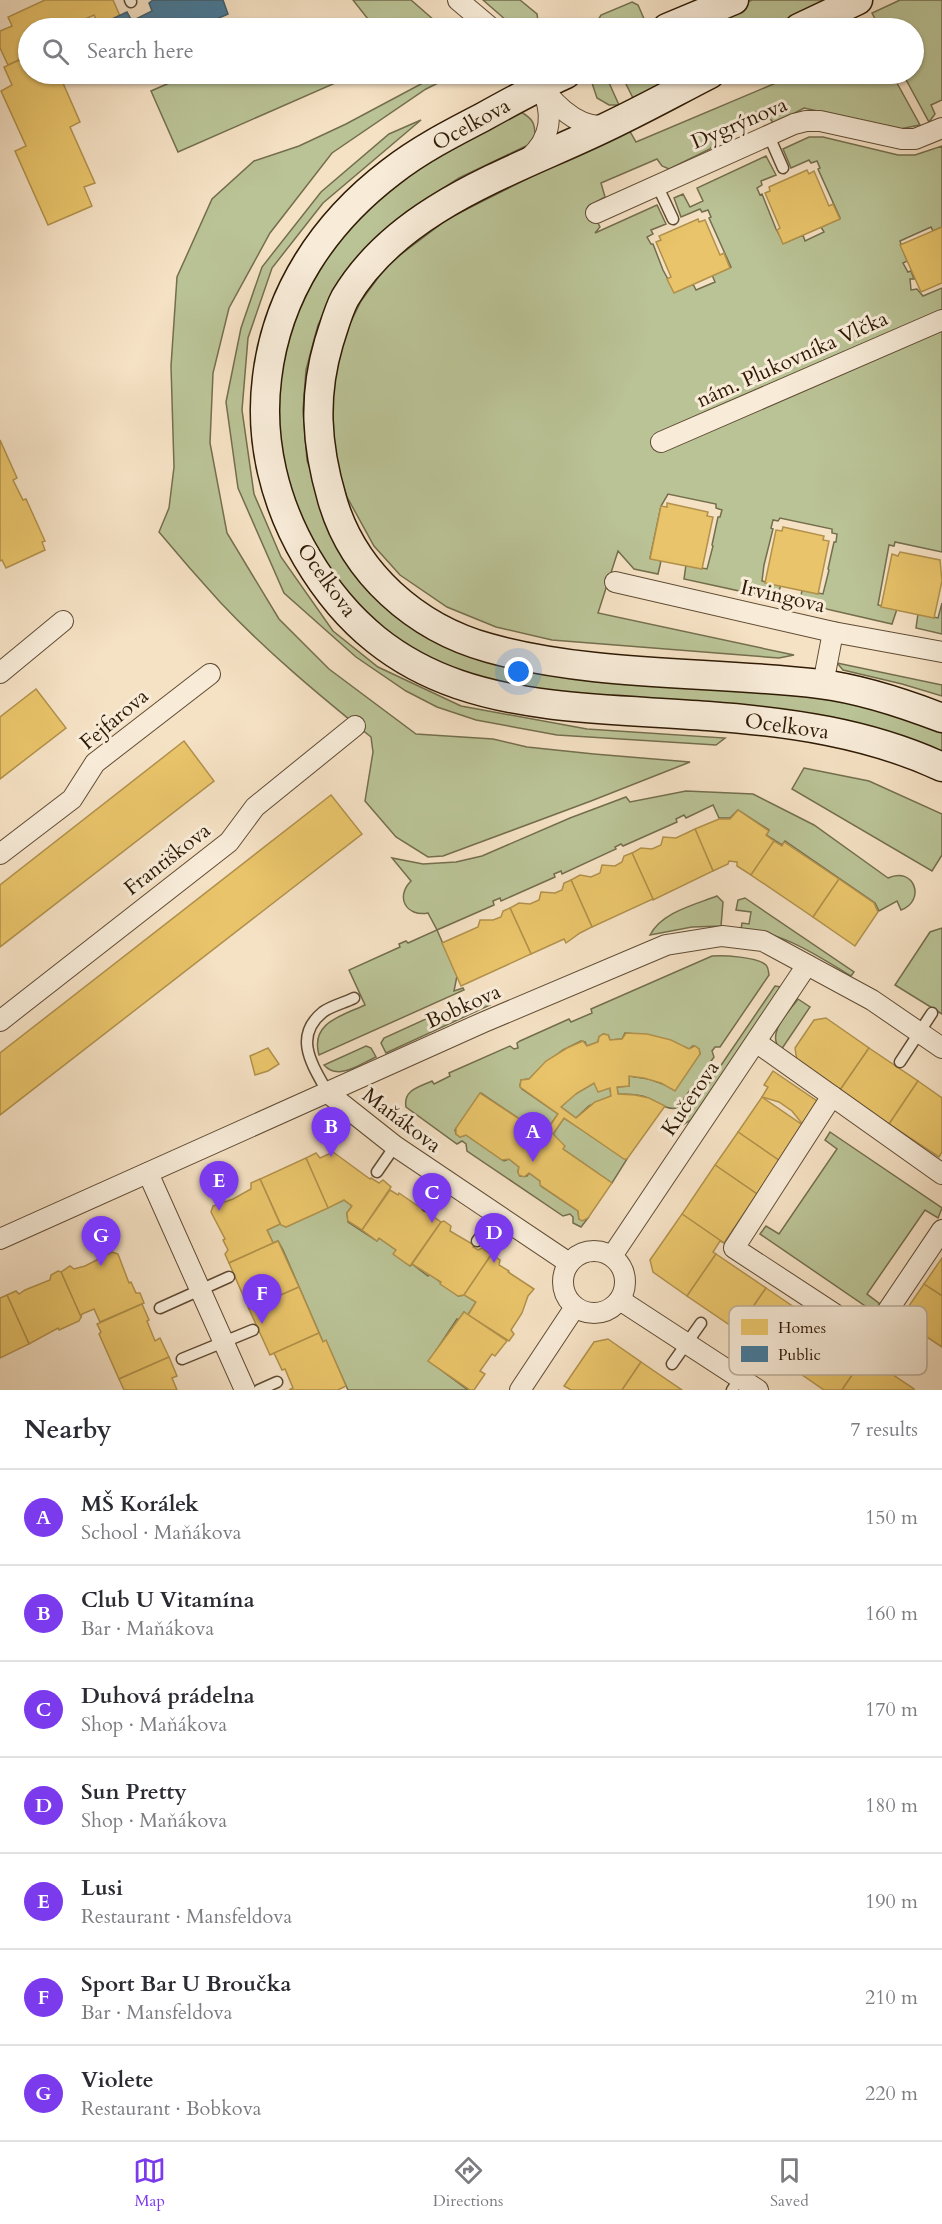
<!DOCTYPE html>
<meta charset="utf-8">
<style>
:root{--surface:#fff;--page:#f7f7f7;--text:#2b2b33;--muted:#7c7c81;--line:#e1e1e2;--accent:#7c3aed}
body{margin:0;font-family:Cardo,serif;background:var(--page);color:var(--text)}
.you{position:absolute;left:519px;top:672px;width:21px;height:21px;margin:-15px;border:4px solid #fff;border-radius:50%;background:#1a73e8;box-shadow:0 0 0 9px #1a73e833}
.badge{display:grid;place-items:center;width:39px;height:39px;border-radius:50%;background:var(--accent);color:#fff;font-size:20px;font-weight:700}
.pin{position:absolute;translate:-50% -50px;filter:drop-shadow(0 2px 3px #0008)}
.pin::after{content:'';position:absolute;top:32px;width:21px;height:18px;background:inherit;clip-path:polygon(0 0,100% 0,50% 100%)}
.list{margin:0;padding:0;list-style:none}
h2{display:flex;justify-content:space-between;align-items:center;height:78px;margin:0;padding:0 24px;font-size:26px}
h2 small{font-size:20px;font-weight:400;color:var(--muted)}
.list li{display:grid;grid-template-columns:39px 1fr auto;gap:18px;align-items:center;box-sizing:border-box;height:96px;padding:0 24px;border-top:2px solid var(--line)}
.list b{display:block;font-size:22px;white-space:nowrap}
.list p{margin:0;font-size:20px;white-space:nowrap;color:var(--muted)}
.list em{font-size:20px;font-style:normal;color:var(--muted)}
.icon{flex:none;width:33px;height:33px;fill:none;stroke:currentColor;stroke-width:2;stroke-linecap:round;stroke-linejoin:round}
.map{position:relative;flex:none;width:942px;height:1390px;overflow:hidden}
.search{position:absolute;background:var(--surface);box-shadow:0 2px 4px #0004;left:18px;right:18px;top:18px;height:66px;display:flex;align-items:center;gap:15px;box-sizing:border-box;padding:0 21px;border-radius:33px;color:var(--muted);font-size:22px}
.sheet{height:750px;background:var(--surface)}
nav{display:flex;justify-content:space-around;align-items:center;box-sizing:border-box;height:84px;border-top:2px solid var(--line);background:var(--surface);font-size:16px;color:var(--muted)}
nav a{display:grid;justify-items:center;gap:3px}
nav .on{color:var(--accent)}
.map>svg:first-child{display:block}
.green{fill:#bac396;stroke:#746e4d;stroke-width:1.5}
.homes{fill:#e9c46a;stroke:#b1914b;stroke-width:1.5;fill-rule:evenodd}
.public{fill:#457b9d;stroke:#3e5e6f;stroke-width:1.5}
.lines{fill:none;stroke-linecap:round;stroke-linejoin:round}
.lane-casing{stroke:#604c34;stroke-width:13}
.street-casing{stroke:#604c34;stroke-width:22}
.secondary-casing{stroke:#2f1a04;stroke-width:31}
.lane{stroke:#f8ecd9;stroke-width:10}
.street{stroke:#f8ecd9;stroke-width:20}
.secondary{stroke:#f8ecd9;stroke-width:28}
.labels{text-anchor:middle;stroke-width:6;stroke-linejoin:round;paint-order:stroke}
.street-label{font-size:21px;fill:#2f1a04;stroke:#f8ecd9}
.key{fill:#f8ecd9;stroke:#bcad99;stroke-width:1.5}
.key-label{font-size:16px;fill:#2f1a04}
</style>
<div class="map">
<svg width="942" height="1390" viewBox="0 0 942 1390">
<rect width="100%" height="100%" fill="#f5e1c4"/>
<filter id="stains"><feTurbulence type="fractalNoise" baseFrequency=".00333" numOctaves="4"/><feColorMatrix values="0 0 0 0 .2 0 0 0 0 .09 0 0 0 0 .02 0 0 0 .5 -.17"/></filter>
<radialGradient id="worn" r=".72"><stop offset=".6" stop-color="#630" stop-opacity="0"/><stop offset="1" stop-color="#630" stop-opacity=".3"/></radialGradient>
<g class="green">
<polygon points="353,0 411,0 443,28 375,28"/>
<polygon points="483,0 520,0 537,14 538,21 535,28 515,28"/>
<polygon points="752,0 843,0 782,28 686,28"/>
<polygon points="900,0 942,0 942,100 931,105 935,114 929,122 903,74 914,74 914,28 880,28 872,13"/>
<polygon points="632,2 638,5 645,21 626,28 602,28 598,20 601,15"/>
<polygon points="190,74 347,74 349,77 178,152 151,91"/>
<path d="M412,74h44l-30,15 -94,64 -62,80 -41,75 -16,65 -3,70 17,90 52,86 50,50 87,65 77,5 34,8 67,7 96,8 -99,39 -148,55 -15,1 -32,-20 -31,-36 8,-49 -2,-15c-52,-42 -105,-86 -151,-135 -21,-23 -41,-46 -61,-70l10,-24 5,-41 -3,-101 6,-89 35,-78 42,-38 45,-15 47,-22 75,-40z"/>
<polygon points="594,74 605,74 619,105 609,105 597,98 592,83"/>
<polygon points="621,74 686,74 633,98"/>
<polygon points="789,74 892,74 920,125 900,129 804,108 774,124 763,109 711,134 715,142 710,149 669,169 662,166 657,159 601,183 605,197 589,206 600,227 595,233 657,205 666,224 651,230 653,234 647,237 651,244 653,244 663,270 675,292 693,284 696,290 715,282 712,275 731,267 709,218 711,217 708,210 702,212 700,209 681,217 674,198 683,194 690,207 703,201 697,188 766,156 776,175 761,181 762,185 757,188 760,195 762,194 776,229 784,243 803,235 805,241 824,232 821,227 840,218 818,169 820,168 817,161 811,163 809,160 791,168 783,149 809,137 823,137 898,155 915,155 942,146 942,227 933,231 931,227 900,241 907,261 903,263 908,272 911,271 914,279 910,279 911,290 917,289 923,296 942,288 942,552 895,542 894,546 889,545 878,605 897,609 892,624 800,603 802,590 823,594 829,570 828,569 834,542 836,542 837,534 832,533 832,529 780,518 778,521 773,520 771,528 773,529 764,565 762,581 781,585 776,599 684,579 686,565 707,569 713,546 712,545 718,517 720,517 722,510 716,508 716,504 668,494 661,506 650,558 661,561 658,574 634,569 618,551 598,613 794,655 779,658 552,640 496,627 447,607 400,575 374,546 347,497 332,449 333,373 345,334 361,301 388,264 449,218 628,128 636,142 790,77"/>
<path d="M521,112c12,7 14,11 14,25l-7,8 -69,33 -53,34 -41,36 -27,37 -20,40 -12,45 -3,40 4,50 18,57 107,117 368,52 142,39v35l-439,-68 -75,-28 -79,-57 -57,-94 -20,-117 26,-105 43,-59 45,-45 115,-70z"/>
<polygon points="421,120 323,203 272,268 248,338 242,410 254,494 281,557 333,631 378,667 461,706 587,729 725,738 716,745 557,735 476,720 437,707 406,691 356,657 284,593 238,488 226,402 241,328 262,267 321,192 389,134"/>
<polygon points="942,603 942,634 916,628 918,614 938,618"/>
<polygon points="837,663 942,685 942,696 902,684 843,670"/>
<polygon points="804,768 869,781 942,814 942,855 932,871 792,789"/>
<path d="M686,791l67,3 61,31 74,53c27,-12 38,23 13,32l-4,-9 -18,10 -4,-8 -90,-62 -3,4 -16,-10 3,-5 -31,-20 -8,8h-11l-6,-13 -27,13 -2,-3 -8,4 1,3 -54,24 -2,-2 -6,3 1,2 -54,25 -1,-3 -7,3 1,3 -54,24 -1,-3 -7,3 1,4 -57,25 20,46 -3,15 9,-3 1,2 -145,65c-9,-32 22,-39 46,-50l-16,-35 51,-23 -1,-3 7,-3 2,2 29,-13 -9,-17c-22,4 -33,-16 -17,-32l-19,-23 31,6 33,-2 26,-6 88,-38 56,-21 4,5z"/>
<path d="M717,896l6,6 -2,24 -29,1 -42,8c12,-23 44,-30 67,-39z"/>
<path d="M745,898l109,74 -3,4c-35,-21 -68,-44 -110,-47l1,-6 7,1 2,-12 -15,-2 2,-10z"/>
<polygon points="942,928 942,1014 895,985 930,932"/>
<path d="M712,956c11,-1 46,1 54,9 3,3 2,6 3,10l-49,72h-5l-3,4 2,6 -37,51c-12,3 -22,-9 -35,-12 -8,-2 -16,-2 -24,-2l-1,-7 12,-1v-10l20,3 16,6 35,-31 -1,-5 -6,-3 -4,3c-22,-10 -41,-15 -64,-16l-3,6 -12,1 -2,-5 -5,-1 -4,3 -1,5 -11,4 -2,-4 -4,-1 -18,9 -20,15 -14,14 -8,1 -1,6 2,3 36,25 -11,16 -15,-7 -2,3 -49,-33 -26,37 1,4 4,3 6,-2 38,26 5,-2 10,8 -1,5 2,4h7l2,-3 11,8 1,5 37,25 1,8 3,1 6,-2 -7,9 -8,-4v-6l-3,-3 -7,2 -96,-65 -1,-7 -4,-3 -5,3 -51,-37c-3,-17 13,-20 26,-26l2,3 16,-8 -1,-3 61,-27 4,3 4,-1 -1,-5 3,-2 49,-22 2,3 21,-9 -1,-4z"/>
<polygon points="775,986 781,987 691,1120 679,1127"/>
<polygon points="481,994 485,996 490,1005 386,1053 381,1043 384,1038"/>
<path d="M798,999l12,8 -29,43c-16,-16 7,-37 17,-51z"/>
<path d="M366,1046l5,2 5,9c-16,7 -38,24 -52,8z"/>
<polygon points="594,1083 610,1088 611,1096 589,1106 576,1118 561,1107 572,1096"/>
<polygon points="564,1118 627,1159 612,1183 563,1149 553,1134"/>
<polygon points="830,1132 942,1208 938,1218 925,1210 867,1294 880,1304 874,1312 760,1234 766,1226 779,1234 837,1149 825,1140"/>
<polygon points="344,1200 352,1206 347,1213 348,1222 377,1241 379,1238 396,1250 394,1254 410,1266 412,1264 428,1276 430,1274 458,1296 465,1295 476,1302 468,1315 464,1312 459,1320 457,1319 429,1361 468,1390 348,1390 326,1341 323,1342 283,1250 278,1241 273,1243 267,1230 280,1224 286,1227"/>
</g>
<g class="homes">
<polygon points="45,0 113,0 120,16 99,25 94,15 65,28 28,28 28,56 8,65 0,48 0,31 12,26 8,17"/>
<polygon points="28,56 28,74 59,74 80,122 70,127 95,183 84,187 92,206 48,225 15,151 26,146 1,91 12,85 4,67"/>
<polygon points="807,170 809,174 814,171 829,206 833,204 840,219 783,244 777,230 780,228 765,193 770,191 769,187"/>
<polygon points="698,219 699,222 705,220 720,255 724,253 730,268 674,293 667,279 671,277 656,242 661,240 659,236"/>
<polygon points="942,227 942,283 921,292 900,245"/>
<polygon points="0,440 17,478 13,480 23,500 26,499 45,541 42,542 45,550 6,568 2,560 0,561"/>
<polygon points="667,503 708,512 707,516 713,517 702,569 650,559 661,506 667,507"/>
<polygon points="783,527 824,536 823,540 829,541 818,594 765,583 776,530 782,531"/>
<polygon points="900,552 940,560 942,581 934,618 881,607 892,554 898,556"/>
<polygon points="36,689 66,728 0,779 0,717"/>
<polygon points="184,741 214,781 0,947 0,885"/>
<polygon points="331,795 362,834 0,1115 0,1053"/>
<polygon points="738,810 769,831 766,835 774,841 751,875 737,866 737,862 729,861 728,864 713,871 695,829 719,819 730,819"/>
<polygon points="695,829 713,871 653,900 632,853 641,848 652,849 661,845 663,837 676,838"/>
<polygon points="774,841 782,846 784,842 839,879 813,917 751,875"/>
<polygon points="632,853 653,899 592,927 571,880 580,875 591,877 600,873 602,865 615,866 622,862 624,856"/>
<polygon points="839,879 874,903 878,912 855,946 813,917"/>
<polygon points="571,880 592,927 580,933 566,943 564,939 531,954 510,908 519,903 530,904 539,900 541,892 555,893 562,890 564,883"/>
<polygon points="510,908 531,954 461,986 442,943 478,927 480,920 493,920 501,917 503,911"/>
<polygon points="826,1018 869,1048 840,1090 797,1061 795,1048 814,1020"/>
<path d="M626,1033l21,1 24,6 18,9 6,-3 4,3 1,5 -25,37 -14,-8 -17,-5 -15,-2v10l-12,1 1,7 17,1 14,3 16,8 -38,53h-3l-60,-41 -11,16 12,12 -2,3 49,34 -24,35 -6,3 -3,-2 -1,-8 -38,-26v-4l-11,-8 -5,4 -5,-2 -1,-3 1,-5 -10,-8 -7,1 -36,-25 -6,2 -4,-3v-6l24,-35 50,33 1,-3 16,7 11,-16 -38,-27 1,-7 8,-1 17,-18 21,-13 16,-7 4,5 11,-4 1,-5 4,-3 5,1 2,5 12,-1zM594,1083l4,9 12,-4 1,8 -16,6 -19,16 -15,-11 16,-14z"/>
<polygon points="268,1048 279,1064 268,1071 255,1075 250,1056"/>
<polygon points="869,1048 918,1081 889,1124 840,1090"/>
<polygon points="773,1071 820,1103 804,1126 792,1111 779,1102 762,1097 768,1087 764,1085"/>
<polygon points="918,1081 942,1098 942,1152 939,1157 889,1124"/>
<polygon points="762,1097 804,1126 780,1161 738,1132"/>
<polygon points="738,1132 780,1161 757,1194 715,1165"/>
<polygon points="333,1152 370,1179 371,1178 379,1183 383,1180 391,1187 362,1230 348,1221 347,1213 352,1206 344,1200 328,1208 306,1158 316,1153 320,1158"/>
<polygon points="306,1158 328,1208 286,1227 281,1225 260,1179"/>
<polygon points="715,1165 757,1194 724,1243 682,1214"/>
<polygon points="260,1179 280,1224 267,1230 273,1243 229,1263 225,1254 228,1250 223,1240 225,1239 211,1212 213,1206 233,1199 251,1189 251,1183"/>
<polygon points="390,1190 398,1195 399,1193 441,1222 410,1266 393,1254 396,1250 379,1238 377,1241 362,1230"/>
<polygon points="682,1214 724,1243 720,1241 713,1252 716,1254 687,1296 653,1272 650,1260"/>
<polygon points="444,1221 451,1226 450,1231 474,1245 473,1247 478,1250 482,1248 491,1255 464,1295 458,1296 440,1284 441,1282 412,1264 441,1222"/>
<polygon points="278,1241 299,1287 249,1309 229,1263"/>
<polygon points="112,1252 118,1254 129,1283 131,1282 136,1293 140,1293 144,1303 100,1322 94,1309 82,1314 81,1317 61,1272 70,1266 74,1269 85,1266"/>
<polygon points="716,1254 766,1288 735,1333 731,1326 687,1296"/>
<polygon points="491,1255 493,1255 500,1260 499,1265 509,1271 508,1272 534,1289 528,1296 522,1313 511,1330 514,1334 509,1341 468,1315 476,1302 464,1295"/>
<polygon points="942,1258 942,1296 924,1284"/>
<polygon points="58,1271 61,1272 81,1317 79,1321 59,1330 58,1328 29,1344 7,1295 16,1291 19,1294 25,1290 50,1280 51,1275"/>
<polygon points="924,1284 942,1296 942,1347 900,1319"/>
<polygon points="299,1287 319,1333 270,1355 249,1309"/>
<polygon points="766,1288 816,1322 785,1367 781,1360 743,1334 735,1333"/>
<polygon points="7,1295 29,1344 0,1358 0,1298"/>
<polygon points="142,1304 149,1320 147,1321 155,1341 160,1338 169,1357 119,1379 99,1334 101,1332 97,1324"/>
<polygon points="464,1312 507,1341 495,1356 492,1354 480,1371 485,1374 474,1390 470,1390 428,1361"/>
<polygon points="816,1322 865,1356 842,1390 824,1390 792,1368 785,1367"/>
<polygon points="319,1333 323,1342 326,1340 346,1386 338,1390 289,1390 293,1388 285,1369 282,1370 274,1353"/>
<polygon points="608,1339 641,1362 622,1390 571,1390 564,1386 594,1342"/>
<polygon points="865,1356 914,1389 914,1390 842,1390"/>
<polygon points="169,1357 177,1376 172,1378 177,1390 124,1390 119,1379"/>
<polygon points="641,1362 682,1390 622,1390"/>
</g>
<polygon class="public" points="153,0 223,0 228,14 196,28 100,28 99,25 127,12 132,21 152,11 149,3"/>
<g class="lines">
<g class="lane-casing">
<g id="lane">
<polyline points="130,0 131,2"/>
<polyline points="769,136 783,168"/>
<polyline points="657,185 673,219"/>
<polyline points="900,1062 932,1013"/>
<path d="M328,1093c-15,-27 -36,-56 -5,-81 8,-6 21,-9 31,-14"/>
<polyline points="377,1172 395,1146"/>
<polyline points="427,1206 444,1180"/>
<polyline points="477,1241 497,1215"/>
<polyline points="160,1308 229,1277"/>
<polyline points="182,1359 253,1330"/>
<polyline points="672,1364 701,1323"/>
<polyline points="259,1390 277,1382"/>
<polyline points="732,1390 754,1357"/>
</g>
</g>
<g class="street-casing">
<g id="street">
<polyline points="458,0 491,28"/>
<path d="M532,74c17,24 42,55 74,52"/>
<path d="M529,158c23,-20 25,-46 11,-73"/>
<polyline points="596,213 794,124 806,121 820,121 902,139 915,139 942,128"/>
<polyline points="661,442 942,320"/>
<polyline points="615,582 833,632 942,652"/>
<polyline points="0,673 63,621"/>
<polyline points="823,684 833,632"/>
<polyline points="0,854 72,799 95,763 210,674"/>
<polyline points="0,1021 229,842 255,807 355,726"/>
<polyline points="756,1042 942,1174"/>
<polyline points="328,1093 395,1146 569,1263"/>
<polyline points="832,1096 734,1248 870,1337 942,1230"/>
<polyline points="148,1173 245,1390"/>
<polyline points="0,1239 484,1022 666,945 722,936 763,941 872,1000 942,1048"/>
<circle cx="594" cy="1282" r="31"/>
<polyline points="612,1256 807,965"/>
<polyline points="620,1300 758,1390"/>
<polyline points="520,1390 575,1307"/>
</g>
</g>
<g class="secondary-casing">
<g id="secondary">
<polyline points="667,28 734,0"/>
<polyline points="799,28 858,0"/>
<path d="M566,74c-29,13 -56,28 -83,43 -31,16 -64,33 -92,55 -67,51 -114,121 -124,206 -8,63 8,126 40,180 93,158 242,146 401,158 81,6 161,17 234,51"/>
<path d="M710,74c-41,21 -82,44 -125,63 -85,39 -189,75 -240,161 -7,13 -11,29 -16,44 -16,54 -13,102 3,157 21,74 84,129 157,149 105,29 223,23 331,36 41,5 83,19 122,34"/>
</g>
</g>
<use href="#lane" class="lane"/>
<use href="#street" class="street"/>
<use href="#secondary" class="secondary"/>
</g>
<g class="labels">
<g class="street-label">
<text transform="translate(739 123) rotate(-23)" y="7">Dygrýnova</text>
<text transform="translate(471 124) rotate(-29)" y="7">Ocelkova</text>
<text transform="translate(792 359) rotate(-24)" y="7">nám. Plukovníka Vlčka</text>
<text transform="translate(327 580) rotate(54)" y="7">Ocelkova</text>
<text transform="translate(783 596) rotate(13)" y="7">Irvingova</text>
<text transform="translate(114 719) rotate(-40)" y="7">Fejfarova</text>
<text transform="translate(787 726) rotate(8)" y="7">Ocelkova</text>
<text transform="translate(167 859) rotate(-38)" y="7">Františkova</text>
<text transform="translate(463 1006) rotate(-24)" y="7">Bobkova</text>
<text transform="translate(690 1098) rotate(-56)" y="7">Kučerova</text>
<text transform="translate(402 1120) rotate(37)" y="7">Maňákova</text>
</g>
</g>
<rect x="729" y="1306" width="198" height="69" rx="9" class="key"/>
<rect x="741" y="1319" width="27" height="16" fill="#e9c46a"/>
<rect x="741" y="1346" width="27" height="16" fill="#457b9d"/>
<g class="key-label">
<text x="778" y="1333">Homes</text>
<text x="778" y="1360">Public</text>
</g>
<rect width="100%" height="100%" filter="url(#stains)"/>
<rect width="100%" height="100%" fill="url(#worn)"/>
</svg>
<div class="you"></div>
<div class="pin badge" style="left:533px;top:1162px">A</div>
<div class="pin badge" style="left:331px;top:1157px">B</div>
<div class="pin badge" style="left:432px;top:1223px">C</div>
<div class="pin badge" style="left:494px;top:1263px">D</div>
<div class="pin badge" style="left:219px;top:1211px">E</div>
<div class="pin badge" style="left:262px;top:1324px">F</div>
<div class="pin badge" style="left:101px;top:1266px">G</div>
<div class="search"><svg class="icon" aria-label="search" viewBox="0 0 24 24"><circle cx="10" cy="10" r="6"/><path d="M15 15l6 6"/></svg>Search here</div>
</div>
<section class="sheet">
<h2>Nearby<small>7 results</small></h2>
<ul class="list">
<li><span class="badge">A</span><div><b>MŠ Korálek</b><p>School · Maňákova</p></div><em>150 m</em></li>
<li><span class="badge">B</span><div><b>Club U Vitamína</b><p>Bar · Maňákova</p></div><em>160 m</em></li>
<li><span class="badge">C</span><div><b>Duhová prádelna</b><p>Shop · Maňákova</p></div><em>170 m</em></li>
<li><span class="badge">D</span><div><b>Sun Pretty</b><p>Shop · Maňákova</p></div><em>180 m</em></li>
<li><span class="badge">E</span><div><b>Lusi</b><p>Restaurant · Mansfeldova</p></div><em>190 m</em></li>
<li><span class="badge">F</span><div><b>Sport Bar U Broučka</b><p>Bar · Mansfeldova</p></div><em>210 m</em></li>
<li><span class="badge">G</span><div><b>Violete</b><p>Restaurant · Bobkova</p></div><em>220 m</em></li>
</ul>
</section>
<nav>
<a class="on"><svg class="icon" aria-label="map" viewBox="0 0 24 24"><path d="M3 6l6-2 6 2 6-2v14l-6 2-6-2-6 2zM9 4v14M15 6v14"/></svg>Map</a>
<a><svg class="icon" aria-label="directions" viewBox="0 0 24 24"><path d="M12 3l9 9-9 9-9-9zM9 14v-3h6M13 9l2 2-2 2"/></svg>Directions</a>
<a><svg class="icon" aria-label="saved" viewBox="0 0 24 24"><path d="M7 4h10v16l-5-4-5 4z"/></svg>Saved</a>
</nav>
